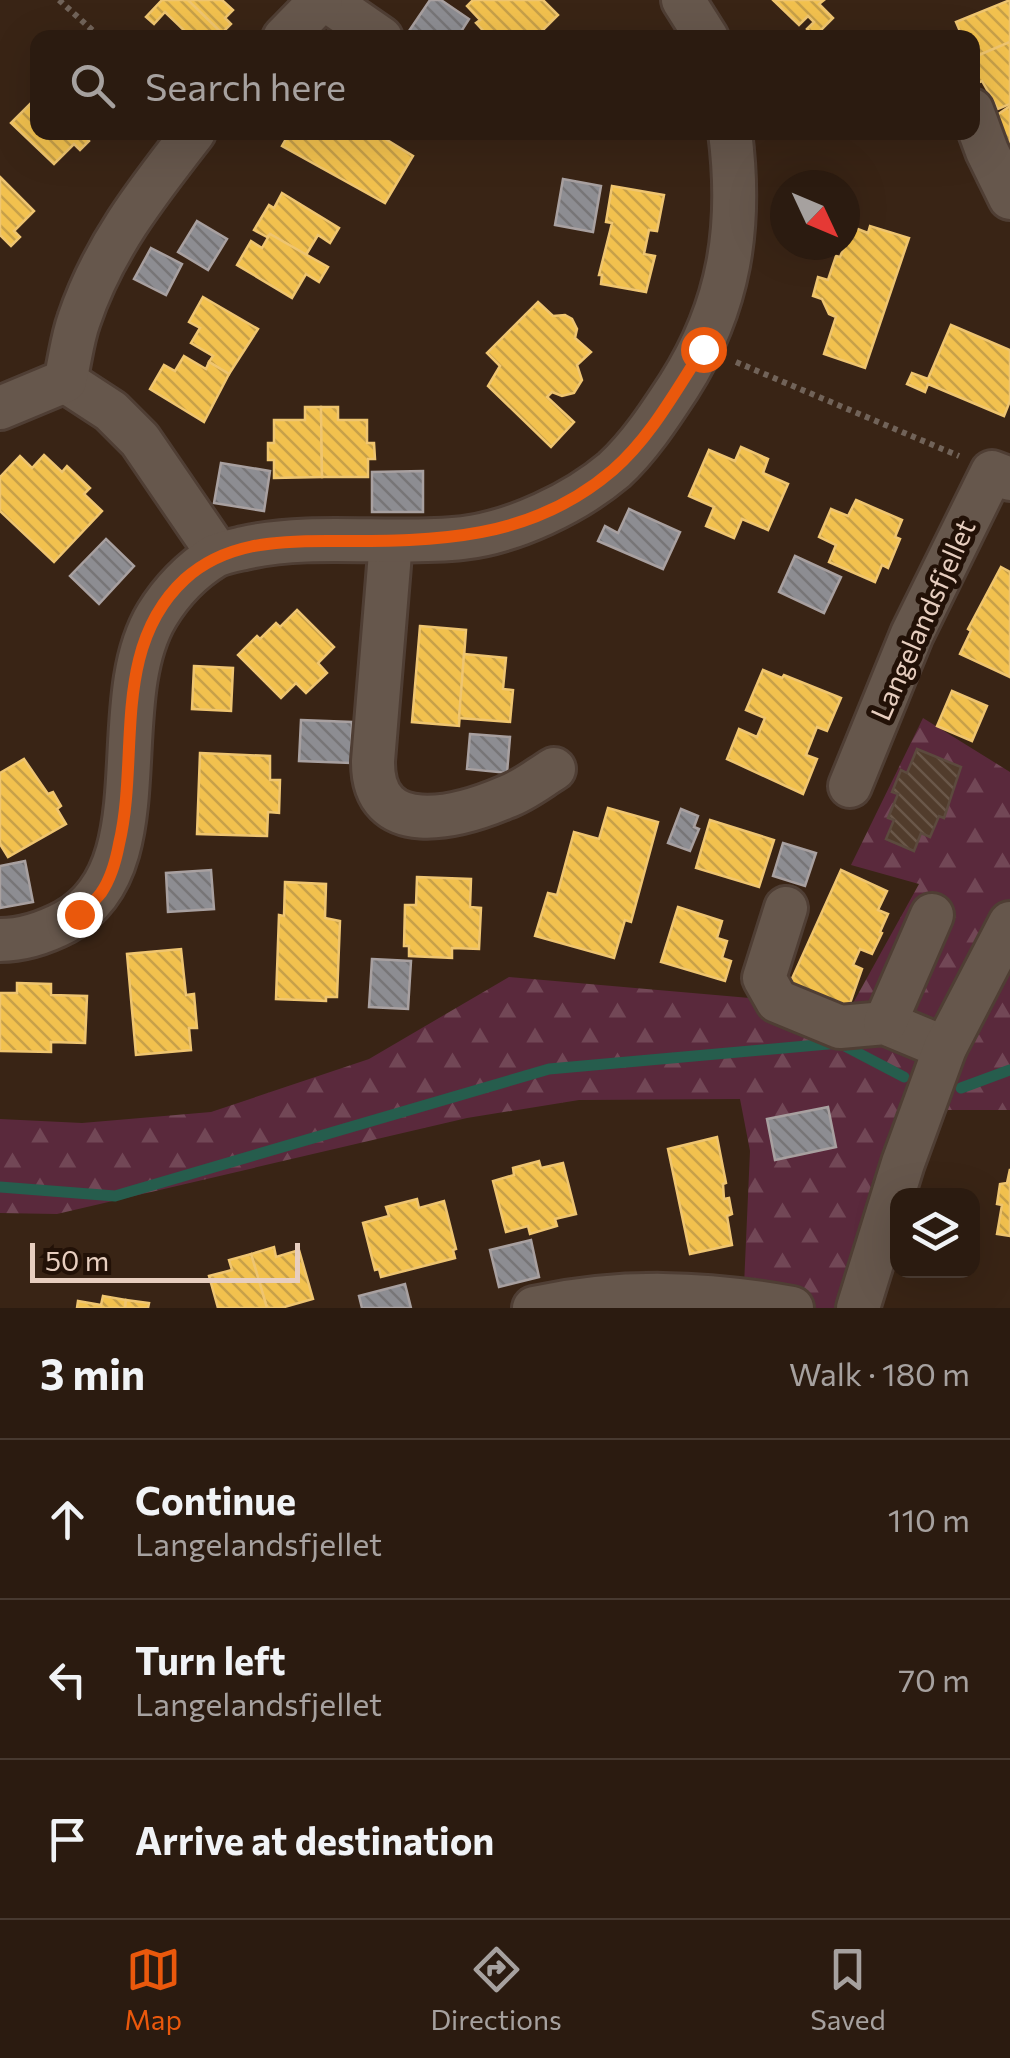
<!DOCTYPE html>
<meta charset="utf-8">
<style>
:root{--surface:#2b1b10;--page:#332419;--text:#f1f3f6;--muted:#a6a19f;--line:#473930;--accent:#ea580c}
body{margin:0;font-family:Commissioner,sans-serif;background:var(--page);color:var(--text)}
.controls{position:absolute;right:30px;bottom:30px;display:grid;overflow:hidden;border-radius:20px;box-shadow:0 10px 40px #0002}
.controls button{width:90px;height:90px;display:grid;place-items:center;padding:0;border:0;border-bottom:2px solid var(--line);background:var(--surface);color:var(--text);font:50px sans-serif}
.compass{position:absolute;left:770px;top:170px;width:90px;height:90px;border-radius:50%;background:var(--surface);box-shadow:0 10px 40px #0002;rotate:134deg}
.scale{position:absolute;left:30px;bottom:25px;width:270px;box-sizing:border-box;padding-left:10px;border:5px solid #e7cebf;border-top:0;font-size:28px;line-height:35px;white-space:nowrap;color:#e7cebf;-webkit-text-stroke:8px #221107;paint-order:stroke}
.stop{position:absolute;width:30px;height:30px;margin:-22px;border:8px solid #ea580c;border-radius:50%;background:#fff}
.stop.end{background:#ea580c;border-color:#fff;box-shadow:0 2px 10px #0008}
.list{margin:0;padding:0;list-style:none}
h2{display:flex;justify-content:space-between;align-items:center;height:130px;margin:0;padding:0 40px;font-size:42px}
h2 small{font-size:32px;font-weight:400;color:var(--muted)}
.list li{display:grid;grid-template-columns:65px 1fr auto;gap:30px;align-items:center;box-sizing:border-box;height:160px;padding:0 40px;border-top:2px solid var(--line)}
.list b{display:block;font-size:38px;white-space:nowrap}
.list p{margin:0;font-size:32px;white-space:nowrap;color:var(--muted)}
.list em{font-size:32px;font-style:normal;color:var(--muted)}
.icon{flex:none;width:55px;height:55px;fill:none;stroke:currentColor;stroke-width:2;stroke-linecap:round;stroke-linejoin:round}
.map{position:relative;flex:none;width:1010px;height:1308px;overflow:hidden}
.search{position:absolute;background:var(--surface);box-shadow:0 10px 40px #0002;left:30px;right:30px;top:30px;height:110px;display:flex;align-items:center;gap:25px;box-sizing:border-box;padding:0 35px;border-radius:20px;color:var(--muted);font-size:38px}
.sheet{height:610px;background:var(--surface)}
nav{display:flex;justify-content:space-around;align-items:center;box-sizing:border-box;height:140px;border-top:2px solid var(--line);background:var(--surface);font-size:28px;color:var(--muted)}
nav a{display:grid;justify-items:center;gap:5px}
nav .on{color:var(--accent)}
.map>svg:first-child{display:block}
.forest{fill:url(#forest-firs)}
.homes{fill:url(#homes-back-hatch);stroke:#efc570;stroke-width:2.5}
.industry{fill:url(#industry-back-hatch);stroke:#a8a0a0;stroke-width:2.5}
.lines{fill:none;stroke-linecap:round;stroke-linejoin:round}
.stream{stroke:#265d4d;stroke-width:11}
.building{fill:url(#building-back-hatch);stroke:#5c4a3e;stroke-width:2.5}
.minor-casing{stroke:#4f3e34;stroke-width:48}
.path{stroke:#716359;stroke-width:6;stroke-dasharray:5 5;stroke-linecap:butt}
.minor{stroke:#66574c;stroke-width:42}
.route{stroke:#ea580c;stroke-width:12}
.labels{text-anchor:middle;stroke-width:10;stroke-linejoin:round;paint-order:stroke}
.street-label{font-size:28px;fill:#e7cebf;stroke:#221107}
</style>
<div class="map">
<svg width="1010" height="1308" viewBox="0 0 1010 1308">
<defs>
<pattern id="forest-firs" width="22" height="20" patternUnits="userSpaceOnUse" patternTransform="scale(2.5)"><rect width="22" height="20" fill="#5a293c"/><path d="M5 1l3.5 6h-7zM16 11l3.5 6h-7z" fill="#724756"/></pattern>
<pattern id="homes-back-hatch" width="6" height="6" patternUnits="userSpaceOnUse" patternTransform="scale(2.5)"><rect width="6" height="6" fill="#f2c14e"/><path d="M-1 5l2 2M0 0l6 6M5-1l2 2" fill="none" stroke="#c7a049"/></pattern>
<pattern id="industry-back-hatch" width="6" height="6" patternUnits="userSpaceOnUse" patternTransform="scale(2.5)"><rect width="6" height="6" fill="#8d8d92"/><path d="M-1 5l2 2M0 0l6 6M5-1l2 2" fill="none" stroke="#777577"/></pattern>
<pattern id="building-back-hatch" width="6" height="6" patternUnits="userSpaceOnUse" patternTransform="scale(2.5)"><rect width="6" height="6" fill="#513c2c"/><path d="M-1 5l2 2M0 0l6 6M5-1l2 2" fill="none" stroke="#6a5749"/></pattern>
</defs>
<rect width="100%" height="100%" fill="#392415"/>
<polygon class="forest" points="923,718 1010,772 1010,1110 919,1110 861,1308 730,1308 744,1286 750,1151 740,1099 579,1100 467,1118 57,1214 0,1213 0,1119 82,1123 211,1112 369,1059 509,977 772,1000 847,1014 919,884 851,865"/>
<g class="homes">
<polygon points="162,0 188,0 222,33 218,38 192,38 165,12 154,24 146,17"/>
<polygon points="188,0 222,0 233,10 225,18 231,24 222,33"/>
<polygon points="473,0 543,0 558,15 535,38 490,38 476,23 480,20 467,6"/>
<polygon points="773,0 824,0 819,4 833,18 815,36 807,29 814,22 808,16 799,25"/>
<polygon points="1010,0 1010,42 972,58 972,38 959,38 962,36 956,22"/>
<polygon points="1010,42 1010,104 998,109 982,81 972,85 972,58"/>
<polygon points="38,96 38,132 80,132 89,141 80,150 74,144 54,164 11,123"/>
<polygon points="1010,106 1010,171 997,150 1009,145 997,115"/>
<polygon points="290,132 374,132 413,156 385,203 282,146"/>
<polygon points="0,177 34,211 14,231 20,237 11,246 0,235"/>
<polygon points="612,186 664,195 657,231 649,230 644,254 655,256 646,292 601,284 602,275 599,275 612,223 606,222"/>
<polygon points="282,193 339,228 330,243 318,235 306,255 270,234 267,237 254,230 269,205 274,208"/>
<polygon points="850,226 868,233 870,226 909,238 865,368 824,354 836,317 829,314 822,299 813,296 818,277 828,280 836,256 840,257 845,245"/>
<polygon points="270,234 328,267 319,282 306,274 292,298 237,265 251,241 262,248"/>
<polygon points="203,297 258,329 229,374 209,362 213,356 191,343 200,328 189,322"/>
<polygon points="538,302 553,316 565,315 572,319 577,329 575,338 591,352 577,365 582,380 574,393 562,396 552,392 547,397 574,422 551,447 488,386 500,366 487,353"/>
<polygon points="951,325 1010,350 1010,401 1004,416 928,384 925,392 907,384 912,373 928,379"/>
<polygon points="184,356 206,369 209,362 229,374 204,422 150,389 164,365 175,371"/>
<polygon points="305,407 321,407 322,477 274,478 274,460 268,460 268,443 274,443 274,420 305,420"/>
<polygon points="321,407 338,407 338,420 367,420 367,443 374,443 375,459 368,459 368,477 322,477"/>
<polygon points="741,447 768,459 763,473 788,484 768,530 742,519 734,538 706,526 714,507 689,496 709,450 735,461"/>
<polygon points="44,455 62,472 67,466 90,488 84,494 102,511 54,562 0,511 0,477 20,456 32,468"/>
<polygon points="856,500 902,520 895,537 900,539 888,568 882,565 875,582 829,562 836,545 819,537 831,509 848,516"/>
<polygon points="1001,567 1010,572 1010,677 960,654 971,631 968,629"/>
<polygon points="297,610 334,647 318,663 327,673 306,693 296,683 281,698 238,655 257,636 260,639 276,623 280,627"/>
<polygon points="420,626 466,630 459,726 412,722"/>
<polygon points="464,654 506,658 503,689 513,690 510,722 459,718"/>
<polygon points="194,666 233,668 231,711 192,709"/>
<polygon points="763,670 782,678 784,675 841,698 827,731 817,727 806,755 817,759 803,794 727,759 739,729 757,737 765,718 746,710"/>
<polygon points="952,691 987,706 972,741 937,726"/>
<polygon points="200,753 270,756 270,780 280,780 279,813 268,812 267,836 197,834"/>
<polygon points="24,759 48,794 53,792 61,806 57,809 66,824 8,857 0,844 0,773"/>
<polygon points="608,808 658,822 631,922 625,920 614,958 535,936 548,893 557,895 574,832 599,839"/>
<polygon points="710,820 774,840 759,887 696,868"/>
<polygon points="841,870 887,891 878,910 888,914 880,932 882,933 872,954 860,949 853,965 862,969 848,1009 790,983"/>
<polygon points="417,877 471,879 470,907 481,908 479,949 452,948 452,958 409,956 409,946 404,946 405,905 416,905"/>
<polygon points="285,882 326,884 325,918 340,921 337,997 326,997 326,1001 276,999 279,915 284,916"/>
<polygon points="678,907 722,921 717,938 727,941 722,958 731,961 725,981 661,962"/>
<polygon points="181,949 186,995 194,994 197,1028 189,1028 191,1050 136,1055 127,954"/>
<polygon points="17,983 51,984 51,995 87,996 85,1043 51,1042 51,1052 0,1051 0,993 17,993"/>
<polygon points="717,1137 726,1183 723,1184 724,1199 729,1198 732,1214 727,1216 732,1245 690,1254 668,1149"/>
<polygon points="539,1161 541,1168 563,1163 576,1214 555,1219 557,1226 530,1234 528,1226 506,1232 493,1181 514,1175 513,1168"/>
<polygon points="1010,1169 1010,1236 997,1234 1002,1205 997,1204 1000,1184 1007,1183"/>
<polygon points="417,1199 419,1208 444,1201 456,1249 453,1250 455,1258 381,1277 379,1269 375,1270 363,1223 389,1216 386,1207"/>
<polygon points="274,1247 276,1257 299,1250 313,1299 281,1308 267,1308 251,1254"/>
<polygon points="251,1254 267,1308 218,1308 209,1276 232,1270 229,1260"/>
<polygon points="103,1296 126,1300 125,1308 77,1308 78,1301 101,1305"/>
<polygon points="126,1300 149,1303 148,1308 125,1308"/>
</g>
<g class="industry">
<polygon points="430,0 441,0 469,19 457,38 419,38 409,31"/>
<polygon points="563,179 601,186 593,232 555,225"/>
<polygon points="197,221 227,239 208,270 178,252"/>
<polygon points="151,248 182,264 166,295 134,279"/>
<polygon points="221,463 270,471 264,511 214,503"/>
<polygon points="423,471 423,512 372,512 372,472"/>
<polygon points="629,509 680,532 663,569 598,541 605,526 618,533"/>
<polygon points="106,539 134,566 99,604 70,576"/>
<polygon points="795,556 841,577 824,613 779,592"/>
<polygon points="301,720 352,722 351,763 299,761"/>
<polygon points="470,734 510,737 507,773 467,769"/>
<polygon points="681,809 698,816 694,827 699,829 690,851 668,843"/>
<polygon points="783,843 816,853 805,886 773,876"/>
<polygon points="25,861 33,902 0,908 0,866"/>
<polygon points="211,870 214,909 168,912 166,873"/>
<polygon points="372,959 411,961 408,1009 369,1007"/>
<polygon points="828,1107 836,1147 775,1160 767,1119"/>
<polygon points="531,1240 539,1277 499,1287 490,1250"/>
<polygon points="405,1284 411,1308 362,1308 359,1296"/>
</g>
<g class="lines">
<g class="stream">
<polyline points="961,1088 1010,1070"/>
<polyline points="0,1187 115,1196 549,1069 839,1043 904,1077"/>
</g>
</g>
<polygon class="building" points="917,749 961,767 944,818 939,816 930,837 921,833 914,851 886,839 894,820 888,818 898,794 892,792 901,770 907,773"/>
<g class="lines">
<g class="minor-casing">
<g id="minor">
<polyline points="326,0 381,38"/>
<polyline points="683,0 707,38"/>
<polyline points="284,38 321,0"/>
<polyline points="972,110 987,151 1010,198"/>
<polyline points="65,381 111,411 140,440 218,554"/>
<path d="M0,408l65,-27c5,-20 7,-42 14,-61 24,-72 69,-129 115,-188"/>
<path d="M391,541l-18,220c-1,79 84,57 133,36 17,-6 32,-18 48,-28"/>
<polyline points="850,786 912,634 992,472 1010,479"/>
<polyline points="786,908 764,978 777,1001 840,1027 885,1023 945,1048"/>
<path d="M0,940c23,0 44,-7 65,-18 99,-53 38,-218 92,-307 14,-23 35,-45 58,-59 9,-4 20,-6 29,-8 71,-16 147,-2 219,-10 51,-6 112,-35 151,-68 26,-24 46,-55 65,-84 51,-80 63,-160 51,-254"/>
<polyline points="885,1023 932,915"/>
<path d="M534,1308c87,-19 171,-16 258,0"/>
<polyline points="858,1308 903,1163 945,1048 1010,923"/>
</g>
</g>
<g class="path">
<polyline points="59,0 101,38"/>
<polyline points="736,362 959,456"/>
</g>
<use href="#minor" class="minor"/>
</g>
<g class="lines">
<path class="route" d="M79,914c7,-6 16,-13 22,-21 9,-13 15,-33 18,-49 21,-87 -9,-196 66,-265 40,-36 90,-38 142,-38 104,0 201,2 286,-71 38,-33 63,-80 90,-121"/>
</g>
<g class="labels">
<g class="street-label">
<text transform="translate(923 620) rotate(-66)" y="10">Langelandsfjellet</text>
</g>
</g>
</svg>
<div class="controls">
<button><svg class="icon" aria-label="layers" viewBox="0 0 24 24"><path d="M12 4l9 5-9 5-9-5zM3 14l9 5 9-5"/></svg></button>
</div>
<svg class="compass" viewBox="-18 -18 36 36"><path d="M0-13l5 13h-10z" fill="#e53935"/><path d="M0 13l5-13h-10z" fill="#a6a19f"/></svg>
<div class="scale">50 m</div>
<div class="stop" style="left:703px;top:349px"></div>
<div class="stop end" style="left:79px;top:914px"></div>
<div class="search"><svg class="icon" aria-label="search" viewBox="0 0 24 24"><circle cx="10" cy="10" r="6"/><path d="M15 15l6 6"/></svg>Search here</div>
</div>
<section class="sheet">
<h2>3 min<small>Walk · 180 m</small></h2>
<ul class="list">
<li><svg class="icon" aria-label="ahead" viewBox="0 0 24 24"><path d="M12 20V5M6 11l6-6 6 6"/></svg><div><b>Continue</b><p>Langelandsfjellet</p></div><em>110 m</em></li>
<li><svg class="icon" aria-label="left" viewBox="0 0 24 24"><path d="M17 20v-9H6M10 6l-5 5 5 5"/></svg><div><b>Turn left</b><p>Langelandsfjellet</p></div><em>70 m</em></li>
<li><svg class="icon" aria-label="arrive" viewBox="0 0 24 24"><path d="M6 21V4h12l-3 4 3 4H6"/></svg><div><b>Arrive at destination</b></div></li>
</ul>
</section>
<nav>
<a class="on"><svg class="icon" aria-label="map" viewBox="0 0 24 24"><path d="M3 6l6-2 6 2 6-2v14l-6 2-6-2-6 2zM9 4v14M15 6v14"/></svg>Map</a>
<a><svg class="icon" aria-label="directions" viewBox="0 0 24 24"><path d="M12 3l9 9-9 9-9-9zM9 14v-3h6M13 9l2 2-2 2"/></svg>Directions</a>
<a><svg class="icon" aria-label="saved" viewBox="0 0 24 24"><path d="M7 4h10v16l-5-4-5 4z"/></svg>Saved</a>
</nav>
